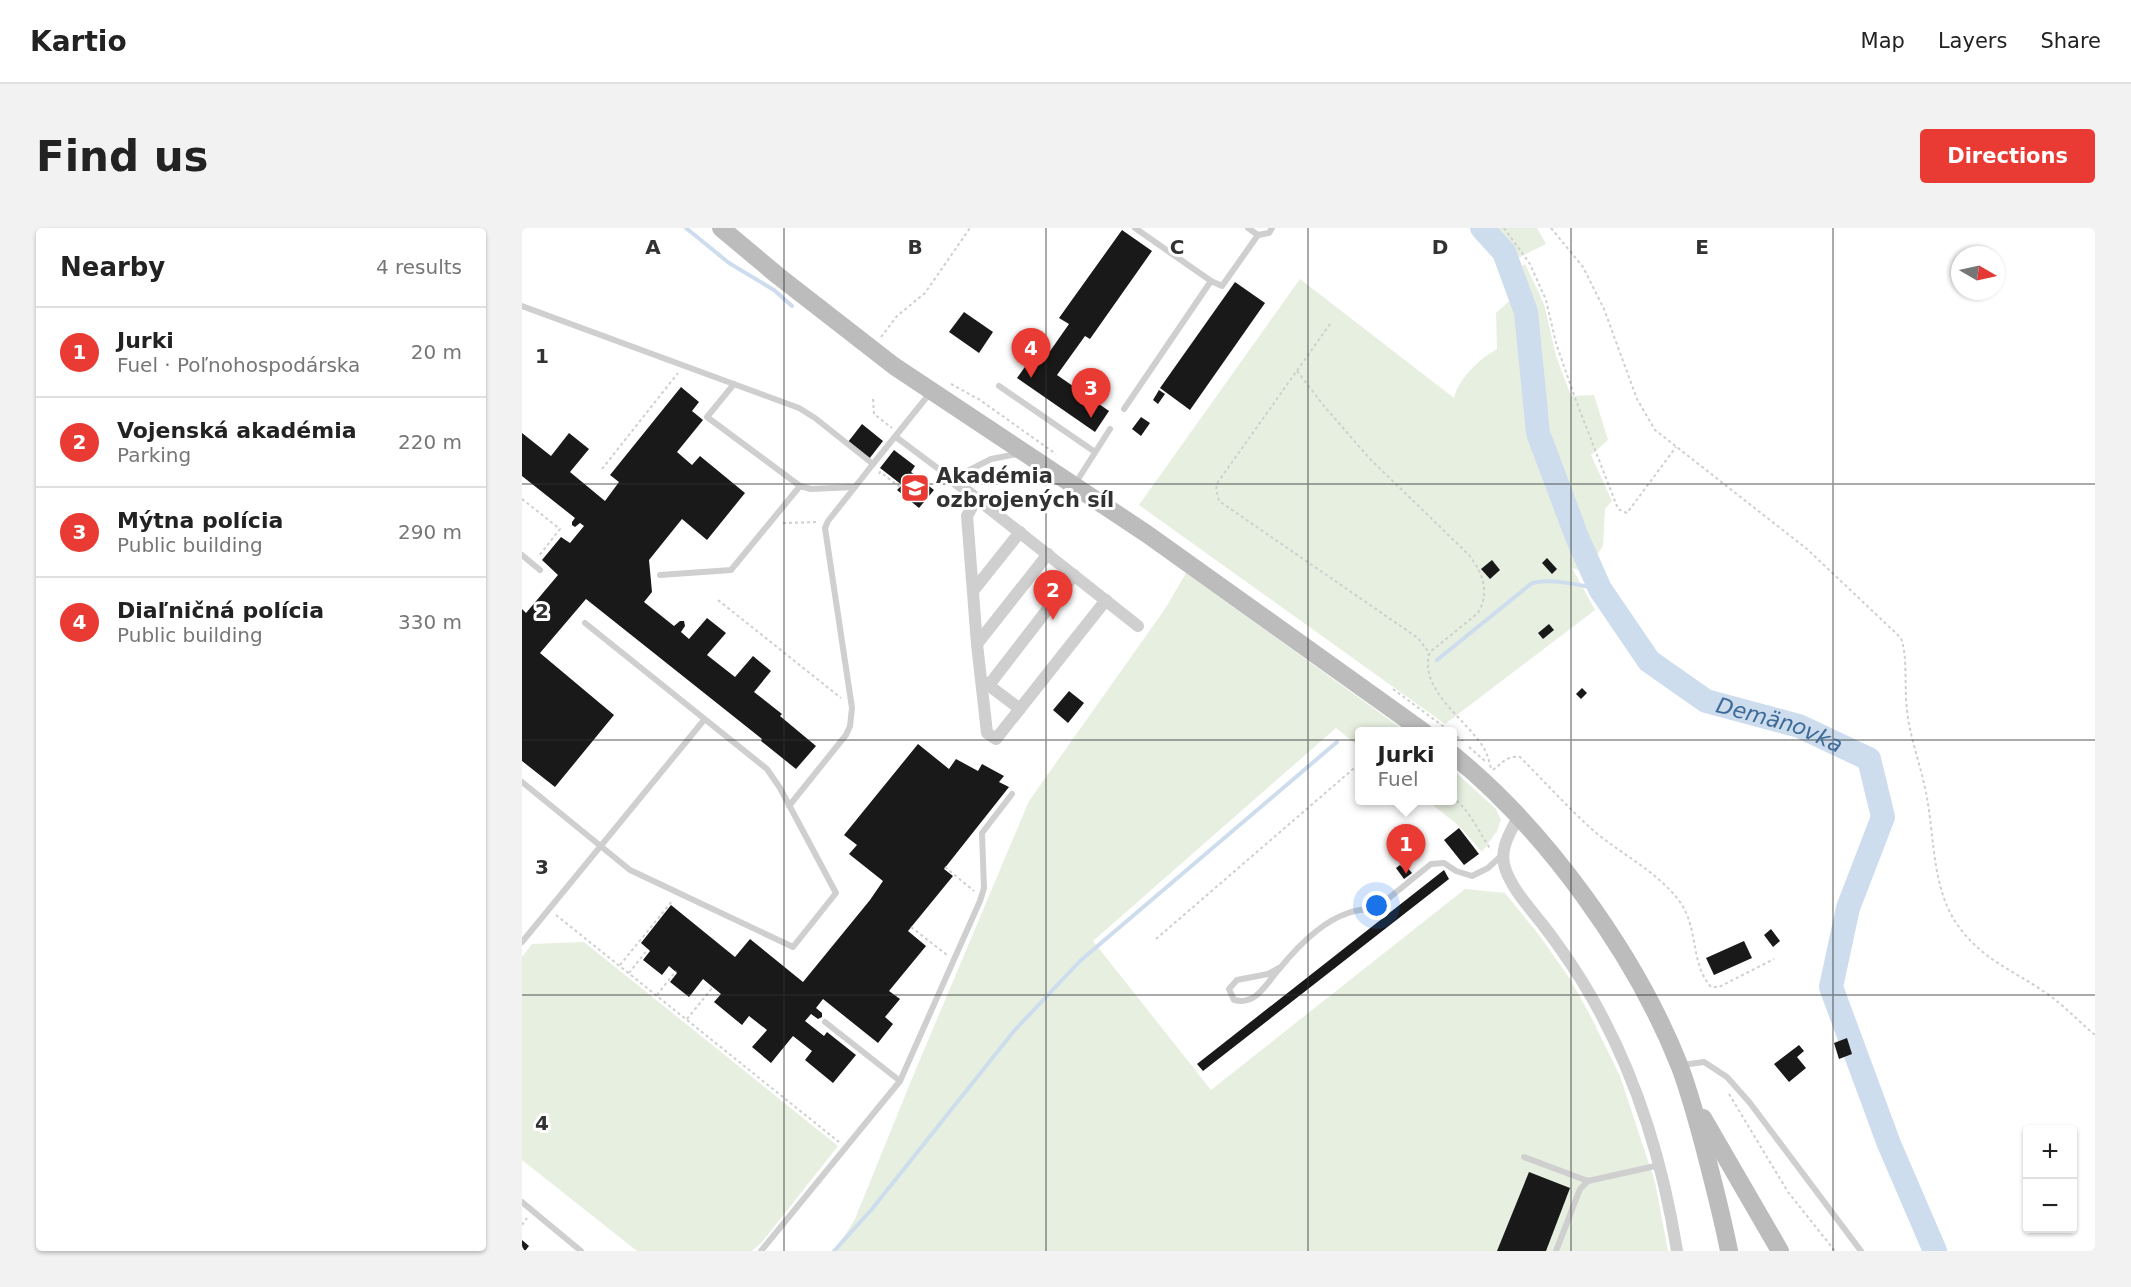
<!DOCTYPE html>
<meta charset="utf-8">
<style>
:root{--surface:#fff;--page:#f2f2f2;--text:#222;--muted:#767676;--line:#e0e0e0;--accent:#e93b34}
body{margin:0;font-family:"DejaVu Sans",sans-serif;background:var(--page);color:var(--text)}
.controls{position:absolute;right:18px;bottom:18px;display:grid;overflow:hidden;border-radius:6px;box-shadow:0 2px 4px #0004}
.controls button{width:54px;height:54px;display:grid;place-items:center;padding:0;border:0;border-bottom:2px solid var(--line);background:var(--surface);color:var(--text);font:30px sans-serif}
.compass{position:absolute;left:1429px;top:18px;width:54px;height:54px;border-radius:50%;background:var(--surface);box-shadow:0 2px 4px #0004;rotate:99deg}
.you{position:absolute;left:855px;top:678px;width:21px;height:21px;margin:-15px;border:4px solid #fff;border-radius:50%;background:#1a73e8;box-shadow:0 0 0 9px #1a73e833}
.badge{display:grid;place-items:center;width:39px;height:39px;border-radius:50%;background:var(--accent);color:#fff;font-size:20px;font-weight:700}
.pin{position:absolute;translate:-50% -50px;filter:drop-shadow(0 2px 3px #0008)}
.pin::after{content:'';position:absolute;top:32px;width:21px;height:18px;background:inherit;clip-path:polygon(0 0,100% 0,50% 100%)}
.popup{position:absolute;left:833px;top:499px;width:102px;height:78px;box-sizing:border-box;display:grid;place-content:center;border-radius:6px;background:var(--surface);filter:drop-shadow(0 2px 4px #0005);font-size:20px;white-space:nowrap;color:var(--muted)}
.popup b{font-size:22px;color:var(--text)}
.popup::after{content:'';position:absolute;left:50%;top:100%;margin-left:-12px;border:12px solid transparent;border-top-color:var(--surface)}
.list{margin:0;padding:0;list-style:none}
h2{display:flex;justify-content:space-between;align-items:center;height:78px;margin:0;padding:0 24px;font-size:26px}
h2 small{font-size:20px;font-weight:400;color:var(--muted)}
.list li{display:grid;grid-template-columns:39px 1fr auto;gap:18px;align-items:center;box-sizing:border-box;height:90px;padding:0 24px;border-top:2px solid var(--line)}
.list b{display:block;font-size:22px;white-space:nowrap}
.list p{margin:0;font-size:20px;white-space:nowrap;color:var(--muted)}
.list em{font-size:20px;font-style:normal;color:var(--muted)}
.map{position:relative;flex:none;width:1573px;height:1023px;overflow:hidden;border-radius:6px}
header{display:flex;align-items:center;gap:36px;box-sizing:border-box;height:84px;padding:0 30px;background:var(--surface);border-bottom:2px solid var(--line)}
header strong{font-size:28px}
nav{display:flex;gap:33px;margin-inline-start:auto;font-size:21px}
.intro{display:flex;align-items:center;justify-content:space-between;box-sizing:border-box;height:144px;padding:0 36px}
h1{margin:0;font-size:42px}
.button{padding:15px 27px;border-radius:6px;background:var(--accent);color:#fff;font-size:21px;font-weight:700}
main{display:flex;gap:36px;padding:0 36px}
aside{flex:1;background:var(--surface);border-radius:6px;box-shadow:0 2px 4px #0004}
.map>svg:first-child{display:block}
.green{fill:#e6efe0}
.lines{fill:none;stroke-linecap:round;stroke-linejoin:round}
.stream{stroke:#cdddee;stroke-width:4}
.river{stroke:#cdddee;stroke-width:24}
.building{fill:#191919}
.path{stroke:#cfcfcf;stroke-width:2;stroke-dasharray:3 3;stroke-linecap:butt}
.lane{stroke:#cfcfcf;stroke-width:6}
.street{stroke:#cfcfcf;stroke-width:12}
.secondary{stroke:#bcbcbc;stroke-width:18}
.grid{fill:none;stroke:#323232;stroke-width:1.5;stroke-opacity:0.55}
.labels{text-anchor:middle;stroke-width:6;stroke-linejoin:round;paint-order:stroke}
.poi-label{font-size:21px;font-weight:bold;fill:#323232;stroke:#fff;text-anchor:start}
.water-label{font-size:22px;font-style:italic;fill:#3d6a97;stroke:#fff}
.grid-label{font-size:20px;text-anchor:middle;font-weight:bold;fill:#323232;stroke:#fff;stroke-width:6;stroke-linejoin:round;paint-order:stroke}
</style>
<header>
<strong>Kartio</strong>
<nav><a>Map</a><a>Layers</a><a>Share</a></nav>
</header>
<div class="intro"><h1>Find us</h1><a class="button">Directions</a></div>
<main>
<aside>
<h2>Nearby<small>4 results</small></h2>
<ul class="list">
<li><span class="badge">1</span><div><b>Jurki</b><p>Fuel · Poľnohospodárska</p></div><em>20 m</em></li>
<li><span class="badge">2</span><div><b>Vojenská akadémia</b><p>Parking</p></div><em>220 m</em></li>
<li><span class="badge">3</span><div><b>Mýtna polícia</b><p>Public building</p></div><em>290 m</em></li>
<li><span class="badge">4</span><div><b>Diaľničná polícia</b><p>Public building</p></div><em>330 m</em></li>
</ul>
</aside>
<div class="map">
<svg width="1573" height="1023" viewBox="0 0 1573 1023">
<rect width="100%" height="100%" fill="#fff"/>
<g class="green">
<polygon points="969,0 1015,0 1024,16 994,31"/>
<path d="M1003,36l19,40 12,52 15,40 23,-1 14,45 -17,15 21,46 -7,8 -2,37 -18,26 -13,-4 23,42 -150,114 -306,-219 161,-226 154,119c6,-21 24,-38 43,-49l-1,-36 27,-24 -4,-21z"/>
<polygon points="664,345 883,503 838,504 837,519 814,500 571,713 689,862 943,661 983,665 1017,707 1048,751 1068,787 1098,848 1133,954 1146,1023 313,1023 333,991 389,853 507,573 643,381"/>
<polygon points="931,542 974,581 979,592 975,603 960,624 937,598 906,573 930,572"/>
<polygon points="62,714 316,918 240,1014 230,1023 115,1023 0,932 0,729 10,716"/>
</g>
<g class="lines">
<g class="stream">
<polyline points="164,0 207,35 252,62 270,78"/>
<path d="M915,432l95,-77c21,-5 46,2 68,6"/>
<polyline points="312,1023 350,981 492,803 558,733 815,514"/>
</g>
<path class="river" id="s1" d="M960,0l22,24 22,60 12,121 39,104 23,52 49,72 57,40 93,25 70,33 14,58 -35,91 -17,79 58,157 46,107"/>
</g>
<g class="building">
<polygon points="600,2 630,23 568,111 563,108 535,147 587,183 573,204 495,150 510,129 519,136 547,96 537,90"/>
<polygon points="713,54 743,75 668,182 638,160"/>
<polygon points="442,84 471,104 457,125 427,104"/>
<polygon points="159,159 177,174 170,183 181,192 155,224 170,237 178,228 223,265 185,312 160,291 127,332 130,364 122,374 152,398 158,393 162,393 163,398 159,404 167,411 185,390 204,405 185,427 213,449 231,428 249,443 232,464 260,486 258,488 294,518 274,541 239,513 240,511 64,371 18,425 92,487 33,559 0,533 0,381 4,385 36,347 20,332 39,309 48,315 62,298 58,295 53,299 50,297 50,294 53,290 0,248 0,205 29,228 47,205 67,221 48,244 83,273 97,254 88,247"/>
<polygon points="637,162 643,166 636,176 631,172"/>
<polygon points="619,189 628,195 619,208 610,201"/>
<polygon points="340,196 361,213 347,231 326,214"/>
<polygon points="372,222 393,238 389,244 412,262 397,280 375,262 380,257 358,240"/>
<polygon points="1025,330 1035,341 1030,346 1020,335"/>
<polygon points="970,332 978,342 968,351 959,341"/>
<polygon points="1027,396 1032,402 1021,411 1016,405"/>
<polygon points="1060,460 1065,465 1059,471 1054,466"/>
<polygon points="547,463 562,475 546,495 531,482"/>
<polygon points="396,516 427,541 434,531 456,543 460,536 482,548 477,554 487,559 422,641 431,648 386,703 404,718 367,763 378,771 363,789 371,796 356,815 301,771 294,780 300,785 300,789 296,791 289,786 283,793 302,808 305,804 334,827 311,855 283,832 290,823 271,808 249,835 230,819 245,802 227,788 220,797 192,774 199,766 181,751 167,769 148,754 155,745 147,738 140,747 121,732 128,723 119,715 149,677 213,729 228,711 281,754 348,672 361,653 327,626 335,617 322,607"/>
<polygon points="937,600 957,626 942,637 922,612"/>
<polygon points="878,637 881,640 884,638 890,645 882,651 874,640"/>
<polygon points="922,642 927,651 681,843 675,836"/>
<polygon points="1249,701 1258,713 1251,719 1242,707"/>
<polygon points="1222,713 1230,730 1192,747 1184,730"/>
<polygon points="1325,810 1330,826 1317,831 1312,815"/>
<polygon points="1277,817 1282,823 1275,829 1284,840 1267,854 1252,836"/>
<polygon points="1007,944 1048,960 1024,1023 975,1023"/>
<polygon points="0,1012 7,1018 3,1023 0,1023"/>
</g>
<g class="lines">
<g class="path">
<polyline points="982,0 1008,36 1024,72 1034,115 1053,170 1096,281 1105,285 1154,219"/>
<path d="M1029,0l32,39 21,42 33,90 18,31 152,119 94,89c7,20 3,49 6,72 3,30 15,58 20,88 8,44 5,98 36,134 23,29 51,39 80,59 19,12 35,30 52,44"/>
<polyline points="808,96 696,254 694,261 697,273 896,410 905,422 906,427"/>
<polyline points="359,109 375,88 403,65 448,0"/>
<path d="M775,143l27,35 46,53 99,96c14,18 21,37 9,58l-48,39c-13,38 39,69 55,98 3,6 4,12 6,18"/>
<polyline points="429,156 458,172 534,226"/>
<polyline points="351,171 352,186 370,200"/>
<polyline points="80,241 156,145"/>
<polyline points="357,246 358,244 378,259"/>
<polyline points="0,271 38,301 16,329"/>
<polyline points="261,295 297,294"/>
<polyline points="196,372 319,470"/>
<polyline points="871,461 929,504"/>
<polyline points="930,505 941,513"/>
<polyline points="947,519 963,533"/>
<path d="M971,542c9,-7 15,-15 27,-13 25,25 49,52 75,75 28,23 59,38 82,66 23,28 12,64 34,89h8l55,-28"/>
<path d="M930,569c17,12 27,35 39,53"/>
<polyline points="423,639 452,663"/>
<polyline points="34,687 317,914"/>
<polyline points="389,699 425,727"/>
<polyline points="634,711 838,535"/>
<polyline points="98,737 151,672"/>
<polyline points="107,745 126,721"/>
<polyline points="135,767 154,743"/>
<polyline points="165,791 191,759"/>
<polyline points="1207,866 1266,964 1313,1023"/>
<polyline points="0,997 5,990"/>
</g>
<g class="lane">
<polyline points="613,0 689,53 700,58 736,7 726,0"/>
<polyline points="736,7 747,5 750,0"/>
<polyline points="0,78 277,180 293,190 351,236 408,165"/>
<polyline points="212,156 185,189 278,258 289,261 333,259 351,236"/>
<polyline points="477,158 573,224"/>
<polyline points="602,181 689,53"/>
<polyline points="374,209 430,251 469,231 495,226"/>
<polyline points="553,256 588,201"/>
<polyline points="0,327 18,342"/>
<polyline points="138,347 209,342 278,258"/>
<polyline points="0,554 108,642 271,719 314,665 258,560 245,541 63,395"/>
<polyline points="267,578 324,507 328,498 330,480 303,300 306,293 333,259"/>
<polyline points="0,714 182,492"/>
<path d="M757,740l-11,6 -31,6 -8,9 5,11c23,6 33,-18 46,-32 18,-22 41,-46 68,-55 10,-4 21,-3 31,-7l52,-42 13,-1 12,8 16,5 16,-8 14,-13"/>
<polyline points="303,794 378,853"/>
<polyline points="1160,837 1182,834 1205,849 1228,875 1339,1023"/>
<polyline points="1002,929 1066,953 1138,937"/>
<polyline points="0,974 59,1023"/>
<polyline points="239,1023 378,853 458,673 462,660 460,605 490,566"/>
<polyline points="1034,1023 1058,961 1066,953"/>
</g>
<g class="street">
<polyline points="430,251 616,398"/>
<polyline points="455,270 445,288 455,416 465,505 474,511 584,372"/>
<polyline points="451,363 498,304"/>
<polyline points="455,416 526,326"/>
<polyline points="461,453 498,481"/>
<polyline points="467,457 552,347"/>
<path d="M996,589c-8,16 -19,32 -13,51 7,21 24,39 38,57 14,18 27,37 39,56 51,83 80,175 95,270"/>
</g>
<g class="secondary">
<polyline points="199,0 255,47 372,138 625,306 902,504"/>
<path d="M930,526c94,76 184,201 228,313 11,30 19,60 27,91 8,31 16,62 22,93"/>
<polyline points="1181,890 1258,1023"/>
</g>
</g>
<path class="grid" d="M262,0v1023M524,0v1023M786,0v1023M1049,0v1023M1311,0v1023M0,256h1573M0,512h1573M0,767h1573"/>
<defs>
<g id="university-square" transform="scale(1.5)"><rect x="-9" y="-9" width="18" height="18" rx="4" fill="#e93b34" stroke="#fff"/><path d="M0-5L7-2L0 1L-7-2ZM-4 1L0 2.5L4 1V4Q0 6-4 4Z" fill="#fff"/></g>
</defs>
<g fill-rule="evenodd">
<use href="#university-square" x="393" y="260"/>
</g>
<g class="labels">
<g class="poi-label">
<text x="414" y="255">Akadémia<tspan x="414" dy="24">ozbrojených síl</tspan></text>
</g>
<g class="water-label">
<text dy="8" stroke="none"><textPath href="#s1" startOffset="620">Demänovka</textPath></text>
</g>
</g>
<g class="grid-label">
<text x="131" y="26">A</text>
<text x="393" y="26">B</text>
<text x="655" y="26">C</text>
<text x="918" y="26">D</text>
<text x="1180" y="26">E</text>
<text x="20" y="135">1</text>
<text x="20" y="390">2</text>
<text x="20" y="646">3</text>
<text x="20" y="902">4</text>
</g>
</svg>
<div class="controls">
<button>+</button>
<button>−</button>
</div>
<svg class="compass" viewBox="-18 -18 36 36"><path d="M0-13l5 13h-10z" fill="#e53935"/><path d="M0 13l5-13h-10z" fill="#767676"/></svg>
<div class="you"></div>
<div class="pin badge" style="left:884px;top:646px">1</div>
<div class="popup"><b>Jurki</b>Fuel</div>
<div class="pin badge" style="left:531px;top:392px">2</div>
<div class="pin badge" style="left:569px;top:190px">3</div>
<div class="pin badge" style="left:509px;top:150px">4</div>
</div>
</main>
